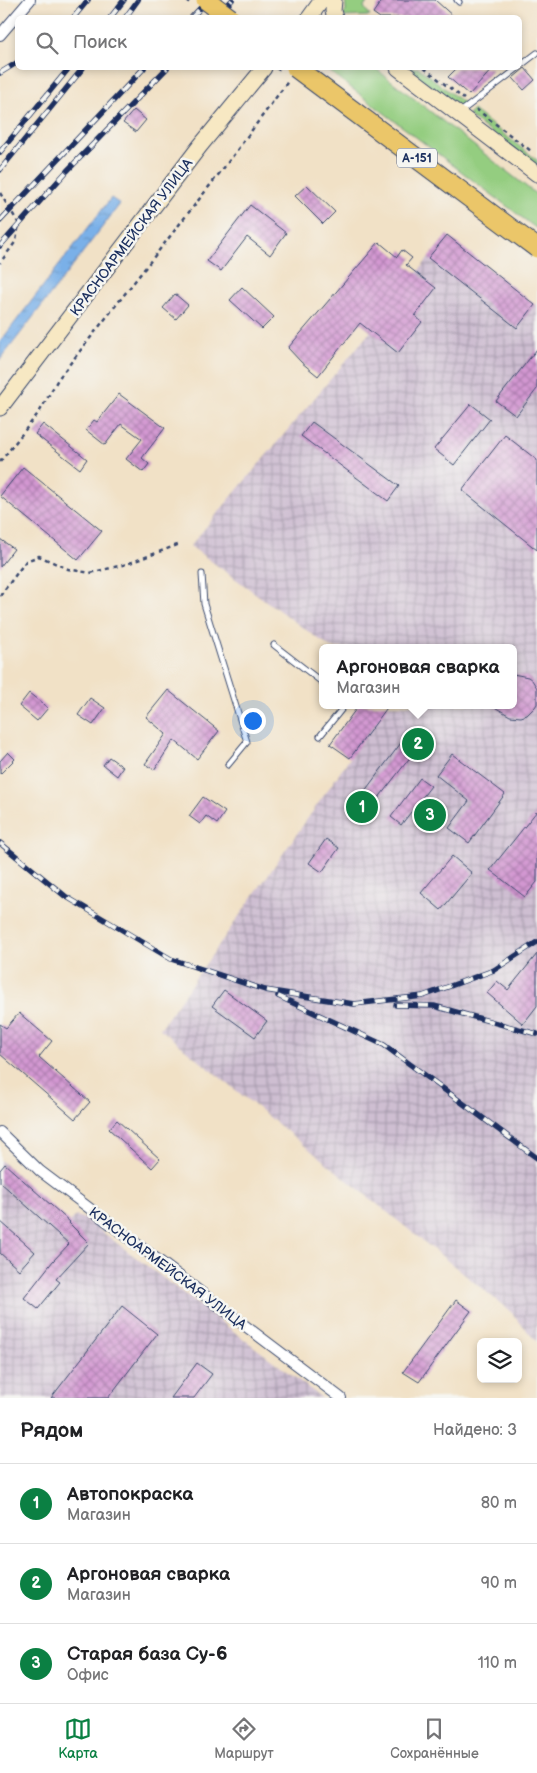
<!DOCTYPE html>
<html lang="ru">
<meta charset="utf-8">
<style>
:root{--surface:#fff;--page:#f2f2f2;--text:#202124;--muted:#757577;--line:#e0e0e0;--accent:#0b8043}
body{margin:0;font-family:"Balsamiq Sans",sans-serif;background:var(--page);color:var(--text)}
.controls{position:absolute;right:15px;bottom:15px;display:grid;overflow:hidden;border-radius:8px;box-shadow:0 2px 8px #0003}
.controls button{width:45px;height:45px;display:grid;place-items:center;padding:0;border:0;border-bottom:1px solid var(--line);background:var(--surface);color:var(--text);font:25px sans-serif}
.you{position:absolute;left:252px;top:720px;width:18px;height:18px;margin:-12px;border:4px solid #fff;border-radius:50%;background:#1a73e8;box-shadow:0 0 0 8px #1a73e833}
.badge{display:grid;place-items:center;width:32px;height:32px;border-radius:50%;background:var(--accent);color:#fff;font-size:16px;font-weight:700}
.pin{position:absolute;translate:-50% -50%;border:2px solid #fff;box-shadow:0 1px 5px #0006}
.popup{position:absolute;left:319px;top:644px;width:198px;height:65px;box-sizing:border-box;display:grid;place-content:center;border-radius:8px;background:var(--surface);filter:drop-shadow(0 1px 4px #0005);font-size:16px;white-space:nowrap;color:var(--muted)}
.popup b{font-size:19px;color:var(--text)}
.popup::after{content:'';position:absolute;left:50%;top:100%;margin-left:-10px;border:10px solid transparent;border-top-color:var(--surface)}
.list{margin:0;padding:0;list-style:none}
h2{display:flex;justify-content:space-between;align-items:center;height:65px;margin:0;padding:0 20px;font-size:21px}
h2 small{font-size:16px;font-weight:400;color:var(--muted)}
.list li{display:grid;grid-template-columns:32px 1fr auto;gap:15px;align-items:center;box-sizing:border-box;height:80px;padding:0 20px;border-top:1px solid var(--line)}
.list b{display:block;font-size:19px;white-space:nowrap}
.list p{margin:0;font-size:16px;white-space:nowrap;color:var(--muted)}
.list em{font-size:16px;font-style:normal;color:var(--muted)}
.icon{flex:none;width:28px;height:28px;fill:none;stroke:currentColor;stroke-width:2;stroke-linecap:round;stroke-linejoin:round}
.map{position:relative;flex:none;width:537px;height:1398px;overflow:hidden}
.search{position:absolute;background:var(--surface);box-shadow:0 2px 8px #0003;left:15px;right:15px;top:15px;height:55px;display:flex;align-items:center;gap:12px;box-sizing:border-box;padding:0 18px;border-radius:8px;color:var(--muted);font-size:19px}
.sheet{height:305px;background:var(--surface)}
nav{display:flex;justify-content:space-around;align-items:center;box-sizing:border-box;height:70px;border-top:1px solid var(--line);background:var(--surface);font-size:14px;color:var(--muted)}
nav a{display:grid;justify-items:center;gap:2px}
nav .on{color:var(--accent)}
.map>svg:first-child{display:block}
.industrial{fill:url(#industrial-grid)}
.grass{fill:#94cd80;stroke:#587e6f}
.water{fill:url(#water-ripples);stroke:#4a70a3}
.building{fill:url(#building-cross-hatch)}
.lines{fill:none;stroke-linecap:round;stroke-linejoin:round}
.lane-casing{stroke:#3b4a6e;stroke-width:7}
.street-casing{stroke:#3b4a6e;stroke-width:12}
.secondary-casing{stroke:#3b4a6e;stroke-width:17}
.path{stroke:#3b4a6e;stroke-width:2.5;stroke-dasharray:4 4;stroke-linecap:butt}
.lane{stroke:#fff;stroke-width:5}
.street{stroke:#fff;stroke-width:10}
.secondary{stroke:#f7e8c3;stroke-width:15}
.rail-casing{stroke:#1b2f5e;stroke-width:5.5}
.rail{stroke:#f6f6f2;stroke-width:4;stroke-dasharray:11;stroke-linecap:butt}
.highway-bridge-casing{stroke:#3b4a6e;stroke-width:21;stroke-linecap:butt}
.path-bridge{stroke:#3b4a6e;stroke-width:2.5;stroke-dasharray:4 4;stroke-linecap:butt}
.highway-bridge{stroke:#ebc669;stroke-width:19}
.labels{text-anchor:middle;stroke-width:5;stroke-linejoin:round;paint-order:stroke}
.shield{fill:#f6f6f2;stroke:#5d6b8a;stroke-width:1}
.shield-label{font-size:12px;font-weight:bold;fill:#1b2f5e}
.street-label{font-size:14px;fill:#1b2f5e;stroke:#f6f6f2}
</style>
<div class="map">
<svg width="537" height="1398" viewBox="0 0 537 1398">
<defs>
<pattern id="industrial-grid" width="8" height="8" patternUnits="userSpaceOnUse" patternTransform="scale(1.25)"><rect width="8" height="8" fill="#cebed1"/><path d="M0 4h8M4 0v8" fill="none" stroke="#a69bad"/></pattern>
<pattern id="water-ripples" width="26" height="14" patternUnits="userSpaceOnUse" patternTransform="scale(1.25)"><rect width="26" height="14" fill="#7ab0e8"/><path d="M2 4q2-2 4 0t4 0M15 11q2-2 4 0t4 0" fill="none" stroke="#6390bf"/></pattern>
<pattern id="building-cross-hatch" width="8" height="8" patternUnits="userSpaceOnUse" patternTransform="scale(1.25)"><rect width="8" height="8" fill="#d397d1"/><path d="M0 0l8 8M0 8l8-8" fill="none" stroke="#aa7cad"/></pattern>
</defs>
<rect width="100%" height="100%" fill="#f6f6f2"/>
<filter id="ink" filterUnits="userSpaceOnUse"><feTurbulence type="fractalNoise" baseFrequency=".02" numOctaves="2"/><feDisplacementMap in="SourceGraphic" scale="10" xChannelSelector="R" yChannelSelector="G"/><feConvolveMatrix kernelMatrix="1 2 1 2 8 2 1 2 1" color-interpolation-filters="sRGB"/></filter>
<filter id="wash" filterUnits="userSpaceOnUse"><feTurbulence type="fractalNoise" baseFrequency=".0096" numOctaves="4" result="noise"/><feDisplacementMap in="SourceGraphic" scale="20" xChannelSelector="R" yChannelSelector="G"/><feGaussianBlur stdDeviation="1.12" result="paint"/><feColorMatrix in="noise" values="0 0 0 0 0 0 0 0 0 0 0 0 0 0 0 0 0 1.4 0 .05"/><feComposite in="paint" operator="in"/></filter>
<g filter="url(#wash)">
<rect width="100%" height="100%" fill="#f1e1c6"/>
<g class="industrial">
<polygon points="447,235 537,306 537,1342 511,1312 160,1029 350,758 389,705 513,705 513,648 331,648 190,546 371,331"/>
<polygon points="0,1160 69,1222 76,1216 85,1219 322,1398 0,1398"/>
</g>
<g class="grass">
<polygon points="345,0 369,0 364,7 370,16 342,17 346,11"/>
<polygon points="325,68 375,68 537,195 537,229"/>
<polygon points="406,68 419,68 465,104 461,108"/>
<polygon points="473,110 537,160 537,164 535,166 468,115"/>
</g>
<polygon class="water" points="111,198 120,204 0,360 0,342"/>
<g id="blocks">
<g class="building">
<polygon points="382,0 435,0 455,18 380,18 373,13"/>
<polygon points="457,68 493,68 469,95 448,77"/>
<polygon points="525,68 535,80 524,90 513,78"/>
<polygon points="134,110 146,120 136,132 123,123"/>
<polygon points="307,185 335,212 323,224 295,196"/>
<polygon points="250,205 286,233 270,255 247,237 221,271 207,261"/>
<polygon points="447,235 535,305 517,328 428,258"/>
<polygon points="379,242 397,257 402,250 412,258 406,265 436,288 415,316 422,322 398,353 360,323 318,376 301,362 288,348"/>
<polygon points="242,287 274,317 262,329 230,300"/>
<polygon points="175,294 188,305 176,319 163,308"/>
<polygon points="537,349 537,389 516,416 496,401"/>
<polygon points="119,394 165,428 142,458 149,464 143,472 126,459 142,439 121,424 105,445 86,430 94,420 97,422"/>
<polygon points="471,404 490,419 454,465 434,449"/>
<polygon points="312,422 399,486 388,501 301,436"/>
<polygon points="43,424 87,459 80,469 35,434"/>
<polygon points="505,435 537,460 537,550 462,490"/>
<polygon points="23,467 102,531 78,560 0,496"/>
<polygon points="0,539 14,549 0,567"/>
<polygon points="513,674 528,677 532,680 537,688 537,704 535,707 527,715 521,717 510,716 491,705 513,705"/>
<polygon points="168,690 219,731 197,759 174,740 154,770 145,764 166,734 146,717"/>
<polygon points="29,693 48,708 37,721 19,706"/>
<polygon points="90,698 105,708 93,725 78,715"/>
<polygon points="359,705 389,705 350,758 330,744"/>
<polygon points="413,727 426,737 367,813 355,804"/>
<polygon points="8,752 15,759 0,774 0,761"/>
<polygon points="452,754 505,794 469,843 449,828 469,801 436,775"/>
<polygon points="109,757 123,767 117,776 103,765"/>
<polygon points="420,778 431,786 401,825 391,817"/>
<polygon points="203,797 225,812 217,824 206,816 200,824 189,816"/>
<polygon points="537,811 537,882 525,897 490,870"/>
<polygon points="326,839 339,848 322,872 309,863"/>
<polygon points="452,856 472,873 441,910 421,893"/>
<polygon points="537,954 537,1006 523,1024 487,993 497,981 508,990"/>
<polygon points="224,990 267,1021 255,1037 212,1006"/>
<polygon points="19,1013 52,1041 39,1057 90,1102 75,1119 0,1054 0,1024 6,1028"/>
<polygon points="117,1120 160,1159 152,1168 109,1129"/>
<polygon points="5,1164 70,1222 69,1223 89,1243 56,1279 60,1282 38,1309 24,1298 53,1261 69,1244 0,1182 0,1170"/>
<polygon points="0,1221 35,1252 19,1270 0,1253"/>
<polygon points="456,1300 471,1311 419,1382 403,1372"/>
<polygon points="122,1306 157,1334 108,1398 51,1398"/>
<polygon points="197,1363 212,1374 194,1398 171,1398"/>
</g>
</g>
</g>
<g filter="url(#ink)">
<use href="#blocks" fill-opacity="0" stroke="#3b4a6e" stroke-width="1"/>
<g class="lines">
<g class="lane-casing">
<g id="lane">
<polyline points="457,0 459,2"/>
<polyline points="520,66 537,53"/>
<polyline points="459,113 518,68"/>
<polyline points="202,574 204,604 247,742 228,765"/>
<polyline points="274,645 323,683"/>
<polyline points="320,736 345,705"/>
</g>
</g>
<g class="street-casing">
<g id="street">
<polyline points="0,35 30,0"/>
<polyline points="0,1132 40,1171 341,1398"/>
</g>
</g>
<g class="secondary-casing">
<g id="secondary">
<polyline points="334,0 333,11 335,18"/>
<polyline points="309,18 322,0"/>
<polyline points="398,68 537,174"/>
<polyline points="0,408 200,146 264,68"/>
</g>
</g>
<g class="path">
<polyline points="424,68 464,99"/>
<polyline points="476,109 531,151"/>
<polyline points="0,193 19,224 16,241 0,263"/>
<polyline points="0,462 40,411 58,379 226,165 289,80"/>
<polyline points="0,596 26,561 39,556 68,569 90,573 127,564 180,544"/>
</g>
<use href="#lane" class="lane"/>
<use href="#street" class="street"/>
<use href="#secondary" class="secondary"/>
<g class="rail-casing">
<g id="rail">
<polyline points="73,18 88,0"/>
<polyline points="110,18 124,0"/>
<polyline points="125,18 138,0"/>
<polyline points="191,18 208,0"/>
<polyline points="216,18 232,0"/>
<polyline points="0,73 18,62"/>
<polyline points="0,152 69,68"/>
<polyline points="0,170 83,68"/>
<polyline points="0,221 144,68"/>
<polyline points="0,246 67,171 167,68"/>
<polyline points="0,843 65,896 171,959 265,990 354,1004 423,996 494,970 537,942"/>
<polyline points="278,996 384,1045 537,1158"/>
<polyline points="396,1005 434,1006 537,1034"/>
</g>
</g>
<use href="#rail" class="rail"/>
<g class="highway-bridge-casing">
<g id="highway-bridge">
<polyline points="206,0 230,18"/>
<polyline points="296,68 537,248"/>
</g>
</g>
<g class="path-bridge">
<polyline points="186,0 192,5"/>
<polyline points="276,68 281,71"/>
</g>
<use href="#highway-bridge" class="highway-bridge"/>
</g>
</g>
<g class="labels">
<rect class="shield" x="397" y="148.5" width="40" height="19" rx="4"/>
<g class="shield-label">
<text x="417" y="162">А-151</text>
</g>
<g class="street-label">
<text transform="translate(131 237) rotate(-53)" y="5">КРАСНОАРМЕЙСКАЯ УЛИЦА</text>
<text transform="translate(168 1268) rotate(37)" y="5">КРАСНОАРМЕЙСКАЯ УЛИЦА</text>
</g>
</g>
</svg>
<div class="controls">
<button><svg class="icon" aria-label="layers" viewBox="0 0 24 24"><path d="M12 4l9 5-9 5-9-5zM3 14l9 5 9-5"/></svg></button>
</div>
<div class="you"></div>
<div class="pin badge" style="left:362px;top:807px">1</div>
<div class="pin badge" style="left:418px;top:744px">2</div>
<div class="popup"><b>Аргоновая сварка</b>Магазин</div>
<div class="pin badge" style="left:430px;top:815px">3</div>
<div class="search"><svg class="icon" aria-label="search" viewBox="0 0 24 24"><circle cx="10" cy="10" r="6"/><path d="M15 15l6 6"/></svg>Поиск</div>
</div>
<section class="sheet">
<h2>Рядом<small>Найдено: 3</small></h2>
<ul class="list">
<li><span class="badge">1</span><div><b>Автопокраска</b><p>Магазин</p></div><em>80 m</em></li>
<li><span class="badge">2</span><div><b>Аргоновая сварка</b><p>Магазин</p></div><em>90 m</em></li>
<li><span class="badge">3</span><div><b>Старая база Су-6</b><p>Офис</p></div><em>110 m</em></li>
</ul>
</section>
<nav>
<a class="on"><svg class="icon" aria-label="map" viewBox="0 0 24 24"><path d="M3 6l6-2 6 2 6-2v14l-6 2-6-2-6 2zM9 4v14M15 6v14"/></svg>Карта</a>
<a><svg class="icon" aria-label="directions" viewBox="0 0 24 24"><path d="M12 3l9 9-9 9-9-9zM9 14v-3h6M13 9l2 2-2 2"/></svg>Маршрут</a>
<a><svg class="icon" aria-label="saved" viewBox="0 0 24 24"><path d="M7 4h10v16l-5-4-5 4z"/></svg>Сохранённые</a>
</nav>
